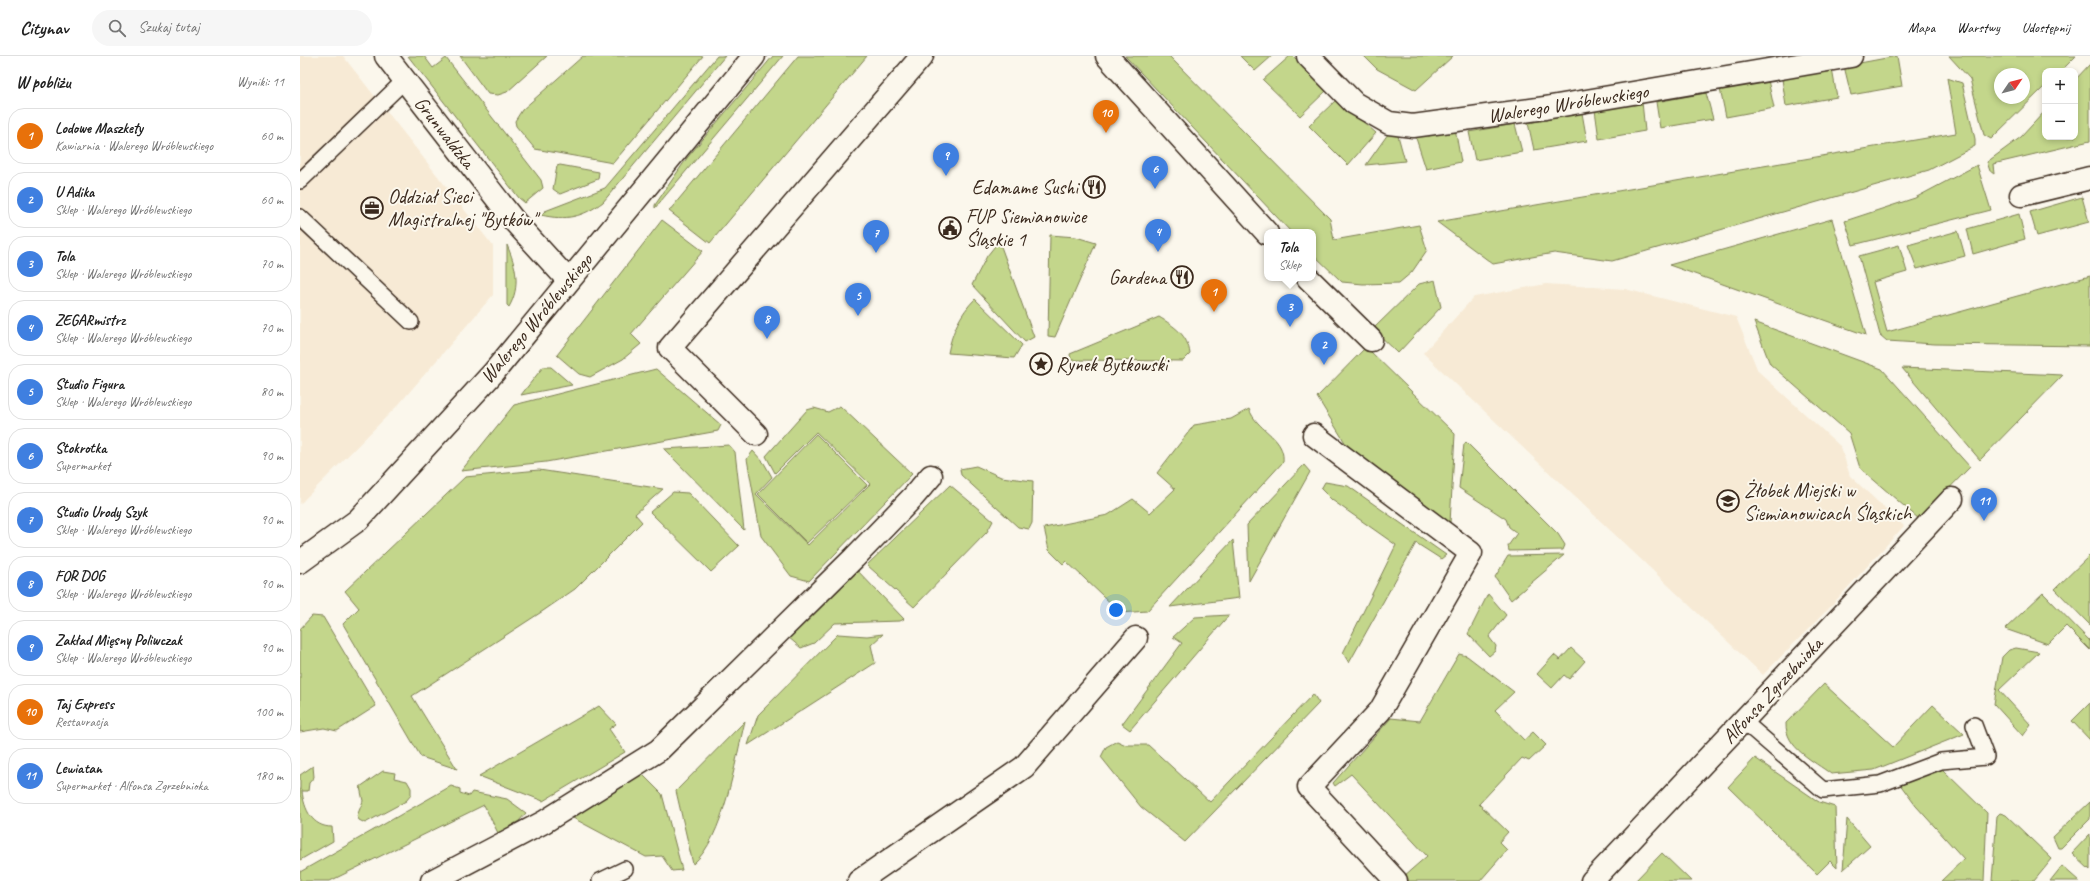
<!DOCTYPE html>
<html lang="pl">
<meta charset="utf-8">
<style>
:root{--surface:#fff;--page:#f6f6f6;--text:#222;--muted:#767676;--line:#e0e0e0;--accent:#2563eb}
body{margin:0;font-family:Caveat,sans-serif;background:var(--page);color:var(--text)}
.controls{position:absolute;right:12px;top:12px;display:grid;overflow:hidden;border-radius:8px;box-shadow:0 2px 6px #0003}
.controls button{width:36px;height:36px;display:grid;place-items:center;padding:0;border:0;border-bottom:1px solid var(--line);background:var(--surface);color:var(--text);font:20px sans-serif}
.compass{position:absolute;left:1694px;top:12px;width:36px;height:36px;border-radius:50%;background:var(--surface);box-shadow:0 2px 6px #0003;rotate:55deg}
.you{position:absolute;left:816px;top:554px;width:14px;height:14px;margin:-10px;border:3px solid #fff;border-radius:50%;background:#1a73e8;box-shadow:0 0 0 6px #1a73e833}
.badge{display:grid;place-items:center;width:26px;height:26px;border-radius:50%;background:var(--accent);color:#fff;font-size:13px;font-weight:700}
.pin{position:absolute;translate:-50% -33px;filter:drop-shadow(0 1px 2px #0008)}
.pin::after{content:'';position:absolute;top:21px;width:14px;height:12px;background:inherit;clip-path:polygon(0 0,100% 0,50% 100%)}
.popup{position:absolute;left:964px;top:173px;width:52px;height:52px;box-sizing:border-box;display:grid;place-content:center;border-radius:8px;background:var(--surface);filter:drop-shadow(0 1px 3px #0005);font-size:13px;white-space:nowrap;color:var(--muted)}
.popup b{font-size:15px;color:var(--text)}
.popup::after{content:'';position:absolute;left:50%;top:100%;margin-left:-8px;border:8px solid transparent;border-top-color:var(--surface)}
.list{margin:0;padding:0;list-style:none}
h2{display:flex;justify-content:space-between;align-items:center;height:52px;margin:0;padding:0 16px;font-size:17px}
h2 small{font-size:13px;font-weight:400;color:var(--muted)}
.list li{display:grid;grid-template-columns:26px 1fr auto;gap:12px;align-items:center;box-sizing:border-box;height:56px;margin:0 8px 8px;padding:0 8px;border:1px solid var(--line);border-radius:16px}
.list b{display:block;font-size:15px;white-space:nowrap}
.list p{margin:0;font-size:13px;white-space:nowrap;color:var(--muted)}
.list em{font-size:13px;font-style:normal;color:var(--muted)}
.icon{flex:none;width:22px;height:22px;fill:none;stroke:currentColor;stroke-width:2;stroke-linecap:round;stroke-linejoin:round}
.map{position:relative;flex:none;width:1790px;height:825px;overflow:hidden}
header{display:flex;align-items:center;gap:24px;box-sizing:border-box;height:56px;padding:0 20px;background:var(--surface);border-bottom:1px solid var(--line)}
header strong{font-size:19px}
nav{display:flex;gap:22px;margin-inline-start:auto;font-size:14px}
.search{width:280px;height:36px;background:var(--page);display:flex;align-items:center;gap:10px;box-sizing:border-box;padding:0 14px;border-radius:22px;color:var(--muted);font-size:15px}
main{display:flex}
aside{flex:1;background:var(--surface)}
.map>svg:first-child{display:block}
.built{fill:#f7ead5}
.green{fill:#c3d68b;stroke:#7f8054;fill-rule:evenodd}
.lines{fill:none;stroke-linecap:round;stroke-linejoin:round}
.lane-casing{stroke:#3b2a1e;stroke-width:18}
.street-casing{stroke:#3b2a1e;stroke-width:25}
.secondary-casing{stroke:#3b2a1e;stroke-width:25}
.lane{stroke:#fbf7ec;stroke-width:15}
.street{stroke:#fbf7ec;stroke-width:22}
.secondary{stroke:#fbf7ec;stroke-width:22}
.labels{text-anchor:middle;stroke-width:4;stroke-linejoin:round;paint-order:stroke}
.street-label{font-size:20px;fill:#3b2a1e;stroke:#fbf7ec}
.poi-label{font-size:20px;fill:#3b2a1e;stroke:#fbf7ec;text-anchor:start}
</style>
<header>
<strong>Citynav</strong>
<div class="search"><svg class="icon" aria-label="search" viewBox="0 0 24 24"><circle cx="10" cy="10" r="6"/><path d="M15 15l6 6"/></svg>Szukaj tutaj</div>
<nav><a>Mapa</a><a>Warstwy</a><a>Udostępnij</a></nav>
</header>
<main>
<aside>
<h2>W pobliżu<small>Wyniki: 11</small></h2>
<ul class="list">
<li><span class="badge" style="background:#e8710a">1</span><div><b>Lodowe Maszkety</b><p>Kawiarnia · Walerego Wróblewskiego</p></div><em>60 m</em></li>
<li><span class="badge" style="background:#3f7fe0">2</span><div><b>U Adika</b><p>Sklep · Walerego Wróblewskiego</p></div><em>60 m</em></li>
<li><span class="badge" style="background:#3f7fe0">3</span><div><b>Tola</b><p>Sklep · Walerego Wróblewskiego</p></div><em>70 m</em></li>
<li><span class="badge" style="background:#3f7fe0">4</span><div><b>ZEGARmistrz</b><p>Sklep · Walerego Wróblewskiego</p></div><em>70 m</em></li>
<li><span class="badge" style="background:#3f7fe0">5</span><div><b>Studio Figura</b><p>Sklep · Walerego Wróblewskiego</p></div><em>80 m</em></li>
<li><span class="badge" style="background:#3f7fe0">6</span><div><b>Stokrotka</b><p>Supermarket</p></div><em>90 m</em></li>
<li><span class="badge" style="background:#3f7fe0">7</span><div><b>Studio Urody Szyk</b><p>Sklep · Walerego Wróblewskiego</p></div><em>90 m</em></li>
<li><span class="badge" style="background:#3f7fe0">8</span><div><b>FOR DOG</b><p>Sklep · Walerego Wróblewskiego</p></div><em>90 m</em></li>
<li><span class="badge" style="background:#3f7fe0">9</span><div><b>Zakład Mięsny Poliwczak</b><p>Sklep · Walerego Wróblewskiego</p></div><em>90 m</em></li>
<li><span class="badge" style="background:#e8710a">10</span><div><b>Taj Express</b><p>Restauracja</p></div><em>100 m</em></li>
<li><span class="badge" style="background:#3f7fe0">11</span><div><b>Lewiatan</b><p>Supermarket · Alfonsa Zgrzebnioka</p></div><em>180 m</em></li>
</ul>
</aside>
<div class="map">
<svg width="1790" height="825" viewBox="0 0 1790 825">
<rect width="100%" height="100%" fill="#fbf7ec"/>
<filter id="ink" filterUnits="userSpaceOnUse"><feTurbulence type="fractalNoise" baseFrequency=".025" numOctaves="2"/><feDisplacementMap in="SourceGraphic" scale="8" xChannelSelector="R" yChannelSelector="G"/><feConvolveMatrix kernelMatrix="1 2 1 2 8 2 1 2 1" color-interpolation-filters="sRGB"/></filter>
<g filter="url(#ink)">
<g class="built">
<polygon points="0,0 43,0 193,190 193,239 100,347 0,448"/>
<polygon points="1246,228 1325,233 1436,261 1458,315 1541,391 1550,420 1604,470 1530,551 1463,619 1123,297 1174,241"/>
</g>
<g class="green">
<polygon points="108,0 124,0 133,12 146,2 241,124 243,132 225,147 219,142"/>
<polygon points="160,0 247,0 207,36 198,39 188,38"/>
<polygon points="283,0 403,0 313,107 235,93 216,70 215,65 222,54"/>
<path d="M417,0h8l-122,146c-20,15 -37,19 -62,13l4,-4 60,-23z"/>
<polygon points="473,0 483,0 355,152 355,149 387,102"/>
<polygon points="498,0 567,0 410,187 369,155"/>
<polygon points="825,0 869,0 1030,163 1034,184 1119,169 1127,194 1112,216 1099,227 1063,228 1042,226 1013,198 1013,176 991,176"/>
<polygon points="940,0 972,0 955,15"/>
<polygon points="990,0 993,0 1027,34 1000,60 963,24"/>
<polygon points="1064,0 1153,0 1116,34 1077,13"/>
<polygon points="1597,0 1602,30 1551,39 1544,10"/>
<path d="M1649,0h127l-15,15h-16v15l-54,53 -7,-4 -14,-56zM1700,18h24v24h-24z"/>
<polygon points="1790,8 1790,85 1693,108 1694,118 1690,115 1687,106 1721,81 1745,55 1745,81 1775,81 1775,24"/>
<polygon points="1532,13 1537,41 1486,50 1482,23"/>
<polygon points="1647,22 1662,27 1675,83 1675,90 1629,114 1312,205 1254,197 1193,208 1137,166 1656,77"/>
<polygon points="1468,24 1474,52 1426,61 1420,33"/>
<polygon points="1406,37 1413,63 1360,72 1356,46"/>
<polygon points="1037,43 1076,77 1048,109 1009,70"/>
<polygon points="1342,46 1345,75 1299,83 1295,54"/>
<polygon points="1282,57 1287,85 1234,94 1228,67"/>
<polygon points="1215,68 1222,96 1175,104 1169,76"/>
<polygon points="1155,72 1161,106 1126,113 1114,76 1129,80"/>
<polygon points="1097,76 1105,105 1066,109 1088,78"/>
<polygon points="260,109 299,116 298,123 260,138 253,133 257,110"/>
<polygon points="1677,109 1691,154 1553,189 1545,165 1615,142"/>
<polygon points="1782,141 1789,166 1737,180 1730,156"/>
<polygon points="1719,158 1725,183 1673,198 1667,173"/>
<polygon points="1532,163 1566,279 1369,209"/>
<polygon points="362,164 403,195 331,278 341,288 323,303 290,321 279,318 257,299"/>
<polygon points="1658,175 1665,200 1617,213 1608,189"/>
<polygon points="750,179 776,181 796,187 755,281 748,280"/>
<polygon points="699,185 734,281 725,286 672,229 687,200"/>
<path d="M207,189c9,21 14,41 2,62l-2,-2z"/>
<polygon points="1599,189 1607,216 1573,226 1587,276 1790,220 1790,290 1635,288 1587,285 1580,279 1559,200"/>
<polygon points="1135,224 1141,251 1098,297 1073,273 1119,228"/>
<path d="M675,243l47,46 -8,13 -66,-5c4,-21 12,-39 27,-54z"/>
<path d="M859,261c15,9 29,18 31,37l-7,7 -112,-1 -1,-6z"/>
<polygon points="1454,266 1582,313 1670,411 1619,463 1560,412 1549,377 1470,308"/>
<polygon points="1066,291 1155,378 1150,467 1057,406 1017,341"/>
<polygon points="243,311 251,311 272,329 221,339"/>
<polygon points="1602,312 1763,319 1680,404"/>
<polygon points="356,313 421,369 418,375 246,406 161,415 214,349"/>
<polygon points="540,350 612,418 509,525 491,520 461,480 447,403 453,395 464,407 472,421 456,438 508,489 570,428 516,376 475,417 466,400 507,354 514,352 528,356"/>
<path d="M949,353c2,5 5,10 9,14 11,12 27,20 25,39l-136,149 -26,2 -55,-52 -3,3 -14,-14 -5,-22 64,-13 25,-16 17,14 25,-24 -18,-16 37,-48 37,-6z"/>
<polygon points="516,378 567,429 507,487 458,438"/>
<polygon points="1166,386 1258,478 1265,489 1263,494 1209,495 1208,490 1217,477 1209,471 1206,463 1159,432 1164,388"/>
<polygon points="429,389 435,396 444,474 364,393"/>
<polygon points="1004,409 1010,416 949,525 947,469"/>
<polygon points="676,410 701,421 733,425 732,467 729,473 718,471 661,419 660,413"/>
<polygon points="239,414 363,433 335,458 342,466 275,533 243,555 112,640 157,713 121,701 43,568 59,552 45,535 165,421"/>
<polygon points="1025,426 1048,430 1146,499 1141,503 1116,487 1049,607 1043,597 1096,489 1032,444 1021,433"/>
<polygon points="650,429 693,465 687,476 614,551 567,509"/>
<polygon points="373,436 388,437 439,490 411,516 350,456"/>
<polygon points="933,484 939,542 870,551"/>
<polygon points="1264,499 1211,544 1195,521 1208,500"/>
<polygon points="1790,499 1790,569 1755,533"/>
<polygon points="555,512 604,563 600,565 535,567 514,587 501,592 488,581"/>
<polygon points="1743,537 1790,585 1790,594 1766,570 1748,588 1705,573"/>
<polygon points="1188,538 1206,559 1189,581 1196,590 1195,595 1189,600 1168,578"/>
<polygon points="929,559 830,674 822,668 882,587 873,581 895,561"/>
<polygon points="12,560 23,561 76,650 37,675 24,672 0,676 0,573"/>
<polygon points="538,578 567,580 583,578 571,589 575,607 448,689 458,659"/>
<polygon points="1271,592 1285,605 1269,623 1264,619 1252,632 1237,618 1254,599 1260,604"/>
<polygon points="1716,592 1739,596 1699,634 1731,669 1723,680 1694,648 1702,601 1709,594"/>
<polygon points="1159,598 1167,600 1214,636 1195,654 1224,684 1233,676 1246,689 1229,705 1222,702 1179,748 1208,776 1199,786 1207,794 1180,825 1108,825 1104,820 1127,800 1051,718 1035,730 1033,727 1091,662 1120,665"/>
<path d="M1524,628l69,63 40,-42 31,29 -90,36 -43,4c-17,-13 -46,-26 -45,-51z"/>
<polygon points="1013,638 1019,647 885,786 841,751 801,701 806,691 817,685 826,689 848,689 910,746"/>
<polygon points="1790,647 1790,684 1772,665"/>
<polygon points="299,650 316,668 309,673 325,696 243,745 179,720"/>
<path d="M445,665c-10,40 -21,117 -52,143l-17,-73z"/>
<polygon points="1455,702 1519,746 1535,751 1537,812 1530,805 1517,818 1428,731"/>
<path d="M13,710l1,11 -5,6 -1,8h-6c2,18 10,36 30,36l1,14 -33,19v-85z"/>
<polygon points="1642,713 1687,757 1684,825 1641,825 1664,803 1616,750 1599,727"/>
<polygon points="83,715 95,717 94,722 107,725 111,732 111,739 106,745 65,767 59,764 57,760 63,745 60,731"/>
<polygon points="339,715 362,738 382,814 372,815 362,800 346,801 273,762"/>
<polygon points="151,730 160,733 160,737 169,740 172,736 207,743 226,757 219,765 198,777 184,749 30,825 0,825 0,816"/>
<polygon points="1790,746 1790,763 1761,792 1758,792 1753,781"/>
<polygon points="1700,757 1706,759 1752,803 1734,825 1692,825 1697,760"/>
<polygon points="1547,763 1570,790 1543,814"/>
<polygon points="1790,778 1790,814 1772,797"/>
<polygon points="1362,797 1391,825 1335,825"/>
<polygon points="1762,810 1779,825 1750,825"/>
</g>
<g class="lines">
<g class="lane-casing">
<g id="lane">
<polyline points="0,125 105,24"/>
<polyline points="0,161 111,266"/>
<polyline points="1443,665 1523,734 1580,728 1641,705 1686,701 1674,669"/>
<polyline points="300,825 325,813"/>
</g>
</g>
<g class="street-casing">
<g id="street">
<polyline points="86,0 215,166 268,224"/>
<polyline points="807,0 967,177"/>
<polyline points="1008,0 1054,47 1089,67 1113,70 1245,52 1551,0"/>
<polyline points="1721,139 1790,122"/>
<polyline points="1008,222 1071,284"/>
<polyline points="456,378 370,292 622,0"/>
<polyline points="1014,379 1171,497 1080,655 1009,731 1096,825"/>
<polyline points="132,825 244,766 359,694 554,502 613,441 631,420"/>
<polyline points="559,825 724,711 836,582"/>
<polyline points="1292,825 1652,443"/>
</g>
</g>
<g class="secondary-casing">
<polyline id="secondary" points="0,506 58,464 194,316 454,0"/>
</g>
<use href="#lane" class="lane"/>
<use href="#street" class="street"/>
<use href="#secondary" class="secondary"/>
</g>
</g>
<defs>
<g id="restaurant-ring" transform="scale(1.15)"><circle r="9.5" fill="#fbf7ec" stroke="#3b2a1e" stroke-width="1.5"/><path d="M-5-6h1v4h1v-4h1v4h1v-4h1v5L-1.5 .5V6h-2V.5L-5-1ZM5-6V6H3V1.5H1.5Q1.5-4 5-6Z" fill="#3b2a1e"/></g>
<g id="office-ring" transform="scale(1.15)"><circle r="9.5" fill="#fbf7ec" stroke="#3b2a1e" stroke-width="1.5"/><path d="M-6-3h4V-5.5h4V-3h4V5H-6ZM-1-4.5V-3h2v-1.5ZM-6 0V1H6V0Z" fill="#3b2a1e"/></g>
<g id="civic-ring" transform="scale(1.15)"><circle r="9.5" fill="#fbf7ec" stroke="#3b2a1e" stroke-width="1.5"/><path d="M-.6-6.5H3V-4.5H.6V-3L4-1V1h2V6H-6V1h2V-1L-.6-3ZM-1.2 2.5V6h2.4V2.5Z" fill="#3b2a1e"/></g>
<g id="sight-ring" transform="scale(1.15)"><circle r="9.5" fill="#fbf7ec" stroke="#3b2a1e" stroke-width="1.5"/><path d="M0-6L1.8-2.2L6-1.7L2.9 1.2L3.7 5.4L0 3.3L-3.7 5.4L-2.9 1.2L-6-1.7L-1.8-2.2Z" fill="#3b2a1e"/></g>
<g id="school-ring" transform="scale(1.15)"><circle r="9.5" fill="#fbf7ec" stroke="#3b2a1e" stroke-width="1.5"/><path d="M0-5L7-2L0 1L-7-2ZM-4 1L0 2.5L4 1V4Q0 6-4 4Z" fill="#3b2a1e"/></g>
</defs>
<g fill-rule="evenodd">
<use href="#restaurant-ring" x="794" y="131"/>
<use href="#office-ring" x="72" y="152"/>
<use href="#civic-ring" x="650" y="172"/>
<use href="#restaurant-ring" x="882" y="221"/>
<use href="#sight-ring" x="741" y="308"/>
<use href="#school-ring" x="1428" y="445"/>
</g>
<g class="labels">
<g class="street-label">
<text transform="translate(1268 47) rotate(-9)" y="7">Walerego Wróblewskiego</text>
<text transform="translate(145 76) rotate(52)" y="7">Grunwaldzka</text>
<text transform="translate(236 262) rotate(-50)" y="7">Walerego Wróblewskiego</text>
<text transform="translate(1472 634) rotate(-47)" y="7">Alfonsa Zgrzebnioka</text>
</g>
<g class="poi-label">
<text x="778" y="138" text-anchor="end">Edamame Sushi</text>
<text x="88" y="147">Oddział Sieci<tspan x="88" dy="23">Magistralnej "Bytków"</tspan></text>
<text x="666" y="167">FUP Siemianowice<tspan x="666" dy="23">Śląskie 1</tspan></text>
<text x="866" y="228" text-anchor="end">Gardena</text>
<text x="756" y="315">Rynek Bytkowski</text>
<text x="1444" y="441">Żłobek Miejski w<tspan x="1444" dy="23">Siemianowicach Śląskich</tspan></text>
</g>
</g>
</svg>
<div class="controls">
<button>+</button>
<button>−</button>
</div>
<svg class="compass" viewBox="-18 -18 36 36"><path d="M0-13l5 13h-10z" fill="#e53935"/><path d="M0 13l5-13h-10z" fill="#767676"/></svg>
<div class="you"></div>
<div class="pin badge" style="left:914px;top:256px;background:#e8710a">1</div>
<div class="pin badge" style="left:1024px;top:309px;background:#3f7fe0">2</div>
<div class="pin badge" style="left:990px;top:271px;background:#3f7fe0">3</div>
<div class="popup"><b>Tola</b>Sklep</div>
<div class="pin badge" style="left:858px;top:196px;background:#3f7fe0">4</div>
<div class="pin badge" style="left:558px;top:260px;background:#3f7fe0">5</div>
<div class="pin badge" style="left:855px;top:133px;background:#3f7fe0">6</div>
<div class="pin badge" style="left:576px;top:197px;background:#3f7fe0">7</div>
<div class="pin badge" style="left:467px;top:283px;background:#3f7fe0">8</div>
<div class="pin badge" style="left:646px;top:120px;background:#3f7fe0">9</div>
<div class="pin badge" style="left:806px;top:77px;background:#e8710a">10</div>
<div class="pin badge" style="left:1684px;top:465px;background:#3f7fe0">11</div>
</div>
</main>
